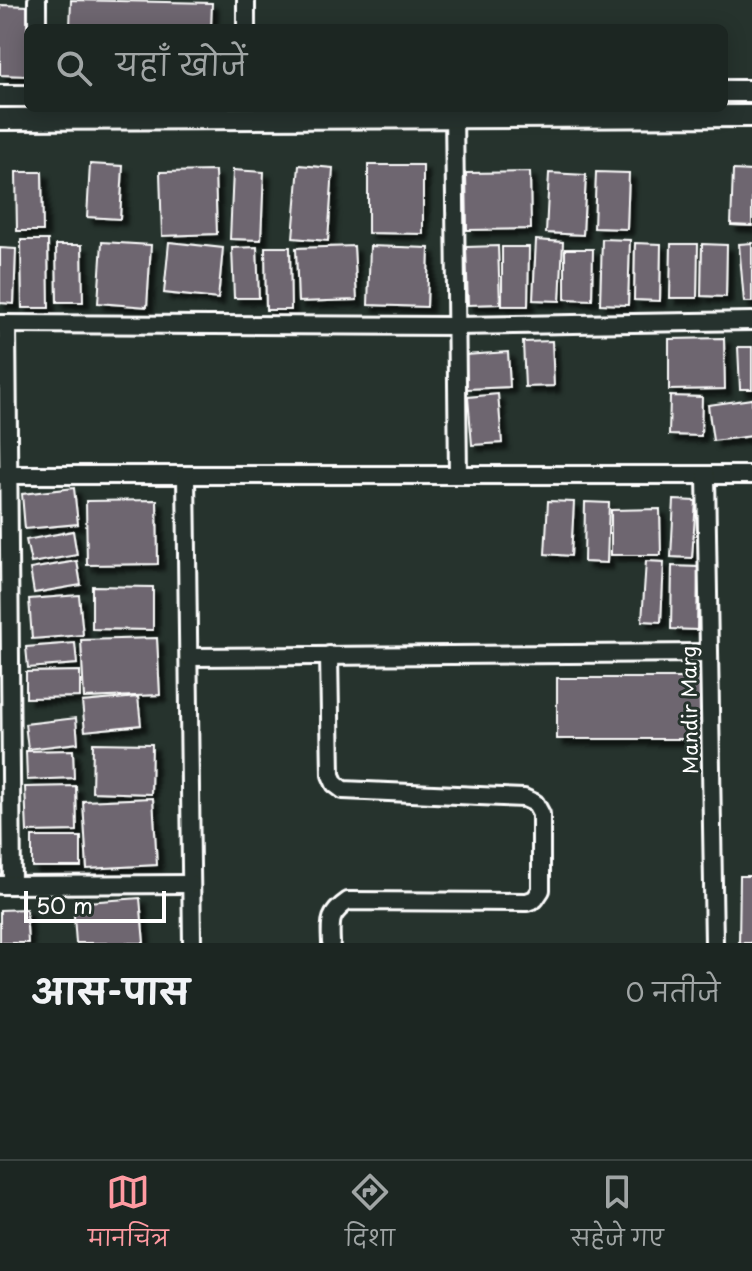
<!DOCTYPE html>
<html lang="hi">
<meta charset="utf-8">
<style>
:root{--surface:#1c2622;--page:#252e2a;--text:#f1f3f6;--muted:#a0a5a5;--line:#3a4340;--accent:#ff9aa2}
body{margin:0;font-family:"Playpen Sans","Playpen Sans Deva",sans-serif;background:var(--page);color:var(--text)}
.scale{position:absolute;left:24px;bottom:20px;width:142px;box-sizing:border-box;padding-left:8px;border:4px solid #fff;border-top:0;font-size:22px;line-height:28px;white-space:nowrap;color:#fff;-webkit-text-stroke:6px #26332d;paint-order:stroke}
.list{margin:0;padding:0;list-style:none}
h2{display:flex;justify-content:space-between;align-items:center;height:104px;margin:0;padding:0 32px;font-size:34px}
h2 small{font-size:26px;font-weight:400;color:var(--muted)}
.icon{flex:none;width:44px;height:44px;fill:none;stroke:currentColor;stroke-width:2;stroke-linecap:round;stroke-linejoin:round}
.map{position:relative;flex:none;width:752px;height:943px;overflow:hidden}
.search{position:absolute;background:var(--surface);box-shadow:0 4px 20px #0003;left:24px;right:24px;top:24px;height:88px;display:flex;align-items:center;gap:20px;box-sizing:border-box;padding:0 28px;border-radius:12px;color:var(--muted);font-size:30px}
.sheet{height:216px;background:var(--surface)}
nav{display:flex;justify-content:space-around;align-items:center;box-sizing:border-box;height:112px;border-top:2px solid var(--line);background:var(--surface);font-size:22px;color:var(--muted)}
nav a{display:grid;justify-items:center;gap:4px}
nav .on{color:var(--accent)}
.map>svg:first-child{display:block}
.building{fill:#6e666f;stroke:#fff;stroke-width:2;filter:url(#shadow)}
.lines{fill:none;stroke-linecap:round;stroke-linejoin:round}
.minor-casing{stroke:#fff;stroke-width:22}
.tertiary-casing{stroke:#fff;stroke-width:26}
.minor{stroke:#26332d;stroke-width:16}
.tertiary{stroke:#26332d;stroke-width:20}
.labels{text-anchor:middle;stroke-width:6;stroke-linejoin:round;paint-order:stroke}
.street-label{font-size:20px;fill:#fff;stroke:#26332d}
</style>
<div class="map">
<svg width="752" height="943" viewBox="0 0 752 943">
<defs>
<filter id="shadow"><feDropShadow dx="6" dy="6" stdDeviation="2" flood-color="#0009"/></filter>
</defs>
<rect width="100%" height="100%" fill="#26332d"/>
<filter id="ink" filterUnits="userSpaceOnUse"><feTurbulence type="fractalNoise" baseFrequency=".0125" numOctaves="2"/><feDisplacementMap in="SourceGraphic" scale="16" xChannelSelector="R" yChannelSelector="G"/><feConvolveMatrix kernelMatrix="1 2 1 2 8 2 1 2 1" color-interpolation-filters="sRGB"/></filter>
<g filter="url(#ink)">
<g class="building">
<polygon points="71,0 212,3 211,28 70,28"/>
<polygon points="0,5 30,6 28,76 0,75"/>
<polygon points="90,164 123,166 120,219 87,217"/>
<polygon points="299,165 333,168 328,241 293,238"/>
<polygon points="368,165 423,165 423,234 368,233"/>
<polygon points="233,170 264,172 261,240 230,239"/>
<polygon points="733,170 752,171 752,226 731,225"/>
<polygon points="215,171 217,234 162,236 160,172"/>
<polygon points="16,172 42,172 43,231 17,231"/>
<polygon points="530,172 531,229 467,230 466,173"/>
<polygon points="596,172 629,173 627,229 594,228"/>
<polygon points="549,173 586,175 583,235 546,233"/>
<polygon points="602,239 630,240 628,305 600,304"/>
<polygon points="21,240 48,240 49,308 22,308"/>
<polygon points="536,240 563,242 560,301 533,300"/>
<polygon points="102,242 151,245 147,307 98,303"/>
<polygon points="169,242 223,248 218,299 164,293"/>
<polygon points="635,243 661,244 660,301 634,300"/>
<polygon points="752,243 752,302 744,302 739,244"/>
<polygon points="671,244 698,244 697,298 670,298"/>
<polygon points="702,244 727,245 726,297 701,296"/>
<polygon points="56,245 82,245 83,302 57,302"/>
<polygon points="354,246 357,300 298,302 296,248"/>
<polygon points="370,246 429,248 427,307 368,305"/>
<polygon points="498,246 500,304 468,305 466,247"/>
<polygon points="257,247 259,298 234,298 232,248"/>
<polygon points="265,247 290,247 291,310 266,310"/>
<polygon points="502,247 529,247 528,306 502,306"/>
<polygon points="0,248 16,249 14,304 0,303"/>
<polygon points="565,249 593,249 592,300 565,299"/>
<polygon points="724,338 725,389 669,390 669,339"/>
<polygon points="552,341 554,386 525,387 523,342"/>
<polygon points="738,347 752,347 752,389 740,389"/>
<polygon points="508,352 510,387 467,389 465,355"/>
<polygon points="498,394 502,443 472,445 468,397"/>
<polygon points="670,396 702,397 701,436 669,435"/>
<polygon points="752,399 752,436 713,441 708,405"/>
<polygon points="74,488 78,524 25,529 22,494"/>
<polygon points="157,500 158,564 87,565 86,501"/>
<polygon points="674,500 696,501 692,558 671,557"/>
<polygon points="548,501 574,502 571,556 545,554"/>
<polygon points="585,502 609,503 607,563 584,562"/>
<polygon points="660,509 661,555 611,555 611,510"/>
<polygon points="73,531 77,555 31,563 26,540"/>
<polygon points="77,561 81,585 34,593 30,569"/>
<polygon points="646,561 664,562 661,622 642,621"/>
<polygon points="672,566 698,567 697,630 671,629"/>
<polygon points="92,586 153,587 153,630 92,629"/>
<polygon points="79,595 83,635 32,639 29,599"/>
<polygon points="157,638 160,695 84,698 81,640"/>
<polygon points="75,643 77,664 28,668 26,647"/>
<polygon points="80,671 80,697 26,698 26,672"/>
<polygon points="557,678 701,678 702,739 557,739"/>
<polygon points="138,697 141,725 85,731 82,702"/>
<polygon points="76,718 78,743 28,749 25,724"/>
<polygon points="93,743 152,744 151,794 92,792"/>
<polygon points="73,750 74,778 27,780 26,751"/>
<polygon points="76,786 77,831 27,832 25,787"/>
<polygon points="153,798 157,865 87,869 83,801"/>
<rect x="32" y="837" width="49" height="30"/>
<polygon points="740,876 752,876 752,943 739,943"/>
<polygon points="140,898 144,943 76,943 73,903"/>
<polygon points="26,909 28,943 0,943 0,910"/>
</g>
<g class="lines">
<g class="minor-casing">
<g id="minor">
<polyline points="246,0 246,28"/>
<polyline points="37,28 37,0"/>
<polyline points="454,109 458,475"/>
<polyline points="0,324 455,326 752,321"/>
<polyline points="7,324 12,885"/>
<polyline points="0,475 752,475"/>
<polyline points="706,475 714,943"/>
<polyline points="186,476 192,943"/>
<path d="M329,655l2,120 4,9 8,6 181,8 11,5 6,11v76l-6,9 -8,3 -179,-1c-19,13 -18,20 -17,42"/>
<polyline points="189,657 709,653"/>
<polyline points="0,885 191,884"/>
</g>
</g>
<g class="tertiary-casing">
<g id="tertiary">
<polyline points="724,91 752,91"/>
<polyline points="0,96 28,96"/>
<polyline points="0,119 752,116"/>
</g>
</g>
<use href="#minor" class="minor"/>
<use href="#tertiary" class="tertiary"/>
</g>
</g>
<g class="labels">
<g class="street-label">
<text transform="translate(690 710) rotate(-91)" y="7">Mandir Marg</text>
</g>
</g>
</svg>
<div class="scale">50 m</div>
<div class="search"><svg class="icon" aria-label="search" viewBox="0 0 24 24"><circle cx="10" cy="10" r="6"/><path d="M15 15l6 6"/></svg>यहाँ खोजें</div>
</div>
<section class="sheet">
<h2>आस-पास<small>0 नतीजे</small></h2>
<ul class="list">
</ul>
</section>
<nav>
<a class="on"><svg class="icon" aria-label="map" viewBox="0 0 24 24"><path d="M3 6l6-2 6 2 6-2v14l-6 2-6-2-6 2zM9 4v14M15 6v14"/></svg>मानचित्र</a>
<a><svg class="icon" aria-label="directions" viewBox="0 0 24 24"><path d="M12 3l9 9-9 9-9-9zM9 14v-3h6M13 9l2 2-2 2"/></svg>दिशा</a>
<a><svg class="icon" aria-label="saved" viewBox="0 0 24 24"><path d="M7 4h10v16l-5-4-5 4z"/></svg>सहेजे गए</a>
</nav>
